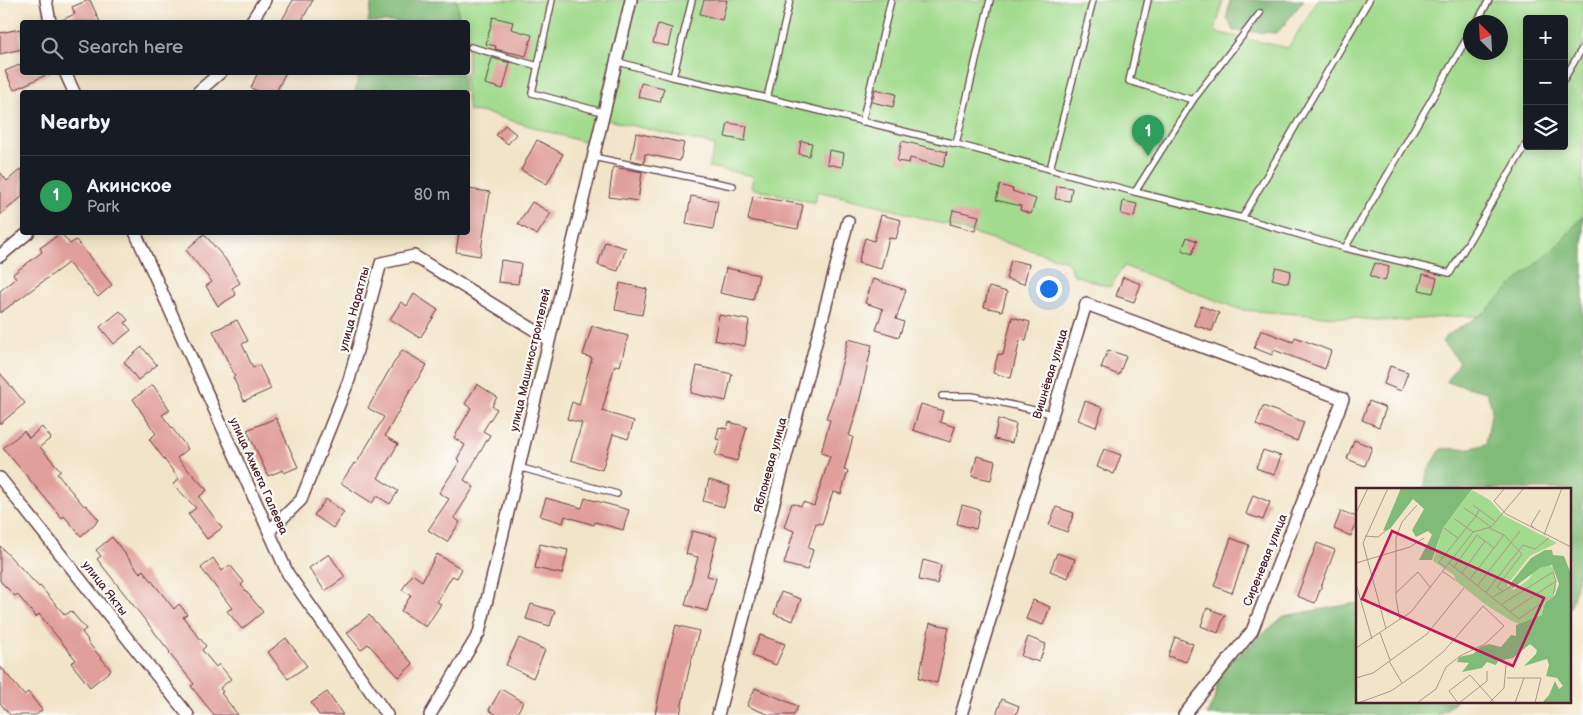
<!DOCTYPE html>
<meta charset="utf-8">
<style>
:root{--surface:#171b24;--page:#242831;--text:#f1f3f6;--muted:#9ea1a6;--line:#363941;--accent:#d93025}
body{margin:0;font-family:"Balsamiq Sans",sans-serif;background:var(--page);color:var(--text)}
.controls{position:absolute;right:15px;top:15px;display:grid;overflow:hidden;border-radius:5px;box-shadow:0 2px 12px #0003}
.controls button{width:45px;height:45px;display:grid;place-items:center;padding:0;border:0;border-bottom:1px solid var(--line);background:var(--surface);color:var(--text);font:25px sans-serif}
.compass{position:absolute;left:1463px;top:15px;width:45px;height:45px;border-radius:50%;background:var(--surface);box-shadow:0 2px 12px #0003;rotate:336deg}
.you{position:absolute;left:1048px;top:288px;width:18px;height:18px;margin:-12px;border:4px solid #fff;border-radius:50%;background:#1a73e8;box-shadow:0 0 0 8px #1a73e833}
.badge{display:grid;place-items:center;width:32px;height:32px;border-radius:50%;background:var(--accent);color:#fff;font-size:16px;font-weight:700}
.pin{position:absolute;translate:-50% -41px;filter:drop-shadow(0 1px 2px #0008)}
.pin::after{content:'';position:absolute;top:26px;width:18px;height:15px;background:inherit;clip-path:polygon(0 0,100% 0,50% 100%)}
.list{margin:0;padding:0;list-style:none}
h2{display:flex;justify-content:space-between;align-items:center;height:65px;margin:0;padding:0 20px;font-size:21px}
h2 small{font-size:16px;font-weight:400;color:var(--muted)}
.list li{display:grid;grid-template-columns:32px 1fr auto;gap:15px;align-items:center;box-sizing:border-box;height:80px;padding:0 20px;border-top:1px solid var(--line)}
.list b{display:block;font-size:19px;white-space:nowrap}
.list p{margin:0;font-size:16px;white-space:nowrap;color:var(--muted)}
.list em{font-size:16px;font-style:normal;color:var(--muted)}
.icon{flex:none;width:28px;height:28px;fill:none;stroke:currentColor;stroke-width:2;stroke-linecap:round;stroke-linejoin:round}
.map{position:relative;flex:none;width:1583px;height:715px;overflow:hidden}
.search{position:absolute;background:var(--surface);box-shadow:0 2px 12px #0003;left:20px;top:20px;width:450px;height:55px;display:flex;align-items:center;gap:12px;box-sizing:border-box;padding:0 18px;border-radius:5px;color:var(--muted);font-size:19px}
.panel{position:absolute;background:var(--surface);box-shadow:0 2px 12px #0003;left:20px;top:90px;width:450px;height:145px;border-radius:5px}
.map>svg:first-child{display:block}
.green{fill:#a2db8e;stroke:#767d5c;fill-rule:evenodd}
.forest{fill:#81bb79;stroke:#666d52}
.building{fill:#e09f9b}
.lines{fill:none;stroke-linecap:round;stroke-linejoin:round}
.lane-casing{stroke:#633d43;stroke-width:8}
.street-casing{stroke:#633d43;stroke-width:14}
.lane{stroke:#fff;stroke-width:5.5}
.street{stroke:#fff;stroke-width:11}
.labels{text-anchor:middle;stroke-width:4.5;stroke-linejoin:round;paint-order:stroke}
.street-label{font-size:12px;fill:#4a1f2b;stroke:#fdfcf7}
.inset-road{fill:none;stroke:#af958a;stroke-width:1}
.view{fill:#c2185b;fill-opacity:0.15;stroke:#c2185b;stroke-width:2.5}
.inset-edge{fill:none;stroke:#4a1f2b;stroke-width:2.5}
</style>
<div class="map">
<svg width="1583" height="715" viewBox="0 0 1583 715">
<rect width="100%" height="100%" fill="#fdfcf7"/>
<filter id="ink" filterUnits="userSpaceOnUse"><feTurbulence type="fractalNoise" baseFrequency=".02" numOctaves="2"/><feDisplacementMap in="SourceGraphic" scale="10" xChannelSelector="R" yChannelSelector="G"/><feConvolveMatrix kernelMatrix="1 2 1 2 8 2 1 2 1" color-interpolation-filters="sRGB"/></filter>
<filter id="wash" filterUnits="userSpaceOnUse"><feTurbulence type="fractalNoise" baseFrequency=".0096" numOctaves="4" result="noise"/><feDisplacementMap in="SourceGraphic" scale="20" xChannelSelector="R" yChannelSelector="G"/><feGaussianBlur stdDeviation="1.12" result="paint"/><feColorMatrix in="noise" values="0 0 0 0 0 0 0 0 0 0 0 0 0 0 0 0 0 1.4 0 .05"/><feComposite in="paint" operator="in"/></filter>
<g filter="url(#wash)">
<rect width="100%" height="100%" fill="#f2e4c9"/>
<path class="green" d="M455,0h768l-8,32 73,16 30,-48h265v222l-88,94h-34l-70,5 -149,-11 -118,-44 -14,21 -36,-12 -7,-14 -186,-55 -64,-15 -2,12 -64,-15 2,-12 -44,-9 6,-22 -107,-25 -25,22 -97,-29 -17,-2 -5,-38 4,-1v-50h-10zM1527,19h37v127h-37zM1470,22h30v30h-30z"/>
<g class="forest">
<polygon points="372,0 457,0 459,22 368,22"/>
<polygon points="1230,0 1304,0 1277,33 1233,31 1227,17"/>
<polygon points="359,73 462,73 464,92 355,92"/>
<polygon points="1583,216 1583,552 1572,604 1569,609 1569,489 1424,489 1427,473 1441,449 1472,448 1486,444 1492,409 1487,392 1447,382 1459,361 1442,342 1446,336 1484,313 1516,281 1558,245"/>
<polygon points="1357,603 1357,701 1457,701 1439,715 1207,715 1216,695 1218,672 1284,616"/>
</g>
<g id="blocks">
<g class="building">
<polygon points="88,0 90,0 100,22 57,22 75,14 72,7"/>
<polygon points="293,0 313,0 301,22 281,22"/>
<polygon points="704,0 727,0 722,20 700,14"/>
<polygon points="493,17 513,22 511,29 532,35 526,56 495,49 496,46 486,44"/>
<polygon points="658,24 672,28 668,46 653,43"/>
<polygon points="20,29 22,49 0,54 0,33"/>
<polygon points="492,58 510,63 503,89 485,84"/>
<polygon points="22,64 22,72 52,72 14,90 5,71"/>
<polygon points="258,72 286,72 276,92 260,92 251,88"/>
<polygon points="641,83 664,88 660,102 638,97"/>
<polygon points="875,89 896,94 893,107 872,102"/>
<polygon points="728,123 747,126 745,141 725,137"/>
<polygon points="505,125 516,134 508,144 496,135"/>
<polygon points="636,133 684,143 680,161 645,154 644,163 631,160"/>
<polygon points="537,140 563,154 547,184 521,170"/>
<polygon points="801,141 812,143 809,156 799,154"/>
<polygon points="902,141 947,152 943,167 910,158 909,163 897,161"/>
<polygon points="829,150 844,153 842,167 827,164"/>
<polygon points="613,167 642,172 638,201 609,197"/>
<polygon points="22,168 22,197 0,215 0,172 7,181"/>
<polygon points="1000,185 1013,189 1012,191 1036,199 1031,214 1020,210 1021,206 996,200"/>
<polygon points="1057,186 1072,188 1070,201 1055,199"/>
<polygon points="468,189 490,192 480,256 456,252 459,232 468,232"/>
<polygon points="691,196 718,201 713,229 686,224"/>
<polygon points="753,196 803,205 798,229 748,220"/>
<polygon points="1123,201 1137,204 1134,217 1121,214"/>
<polygon points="532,202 551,213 537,235 518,224"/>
<polygon points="953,210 979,216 975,231 950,224"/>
<polygon points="881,215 901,220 896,239 889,238 881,269 858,263 865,238 874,241"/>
<polygon points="61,233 70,244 76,240 112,285 98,297 68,263 0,313 0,291 16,278 13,274 42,252 40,248"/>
<polygon points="204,234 226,260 240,283 232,288 236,295 218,306 206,286 212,282 186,250"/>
<polygon points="1187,237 1197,241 1192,254 1182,250"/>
<polygon points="605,242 626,248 618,271 598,265"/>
<polygon points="501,260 521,263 518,284 498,282"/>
<polygon points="1011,260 1029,264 1024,284 1006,279"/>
<polygon points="1375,263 1389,267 1385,281 1370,276"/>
<polygon points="1276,267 1291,271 1288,283 1272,279"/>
<polygon points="726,268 759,275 753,300 720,293"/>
<polygon points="1423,274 1437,278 1433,293 1419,290"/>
<polygon points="1123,277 1141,284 1134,302 1116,296"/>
<polygon points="873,279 906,290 896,319 904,322 899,337 876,330 883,309 865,303"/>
<polygon points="620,283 647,289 642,315 615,310"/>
<polygon points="989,287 1007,292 1002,311 984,307"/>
<polygon points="414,294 438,310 420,338 390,319 401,302 407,306"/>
<polygon points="1201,306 1219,313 1212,331 1194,325"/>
<polygon points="120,311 128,320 125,323 131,330 114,344 100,327"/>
<polygon points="719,315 749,320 745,346 714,340"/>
<polygon points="1012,317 1030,322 1026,341 1020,340 1011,378 993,373 998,354 1003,355"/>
<polygon points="237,320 248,341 242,344 253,368 259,365 271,389 244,401 233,377 235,376 213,331"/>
<polygon points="592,326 628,336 620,366 615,365 602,411 634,421 628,439 613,434 602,470 571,460 582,423 567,419 572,402 579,405 592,358 583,355"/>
<polygon points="1261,330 1293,342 1295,337 1331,351 1325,369 1274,350 1272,355 1254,348"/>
<polygon points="848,339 872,345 858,407 849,436 853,437 844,470 848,471 841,494 833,492 822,524 816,523 808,548 813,550 807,570 784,564 794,531 784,527 792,503 801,506 803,502 814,506 830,456 821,453 830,420 826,418 833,399"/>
<polygon points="142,347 157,365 138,380 124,362"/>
<polygon points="402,350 427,365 411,389 385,436 398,444 378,478 398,491 390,504 377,496 372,503 341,483 354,463 356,464 384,417 368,408 387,374"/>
<polygon points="1108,350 1126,356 1119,375 1101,368"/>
<polygon points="697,366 732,374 726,401 691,393"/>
<polygon points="1390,366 1408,372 1401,391 1384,384"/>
<polygon points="0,373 25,403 0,424"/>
<polygon points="477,384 497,397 492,406 497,409 483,431 490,435 464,480 474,487 454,518 460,522 447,542 428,530 449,499 439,493 460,461 457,459 465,445 454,438 471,408 465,404"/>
<polygon points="153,385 170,410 162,415 188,449 177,458 207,490 199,497 222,528 207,539 188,514 196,508 173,484 179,479 149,439 156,434 133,399"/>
<polygon points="1085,401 1103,408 1096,427 1078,420"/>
<polygon points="1369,401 1386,408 1379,427 1362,420"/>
<polygon points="921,404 943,411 940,422 955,427 950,442 913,430"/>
<polygon points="1263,406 1304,422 1297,441 1256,425"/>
<polygon points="276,418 298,467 284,473 283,470 268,476 247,430"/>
<polygon points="998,419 1016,424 1012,443 994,439"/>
<polygon points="729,422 747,427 737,461 715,455 720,440 716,439 719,427 727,429"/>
<polygon points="42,427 51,438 40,447 61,471 57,474 84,506 86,505 99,520 81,536 64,516 62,518 3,448 24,431 29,438"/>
<polygon points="1354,440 1372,447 1365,466 1347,459"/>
<polygon points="1104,449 1121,455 1114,474 1097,467"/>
<polygon points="1263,450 1281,456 1274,475 1256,468"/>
<polygon points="977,456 995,461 991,480 972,476"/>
<polygon points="709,480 730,486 724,507 703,501"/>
<polygon points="1253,495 1270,502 1263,520 1246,514"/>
<polygon points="546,498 582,508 585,498 629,510 623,530 595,522 594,525 565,516 563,523 540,516"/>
<polygon points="326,499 344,512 333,528 314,515"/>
<polygon points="962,505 980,510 976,529 957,524"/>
<polygon points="1056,507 1074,513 1067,532 1049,525"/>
<polygon points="1341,511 1357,517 1357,522 1351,536 1334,529"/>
<polygon points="692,531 717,537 707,576 716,578 707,611 685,605 698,557 686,554"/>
<polygon points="112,537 140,573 143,570 174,609 179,604 187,614 183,617 206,646 202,650 216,667 219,664 231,679 220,688 223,692 221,693 238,715 214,715 191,686 194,684 169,653 170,652 97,559 101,556 96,550"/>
<polygon points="1231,538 1249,545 1232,593 1214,586"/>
<polygon points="1317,543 1335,550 1315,603 1297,596"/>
<polygon points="540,544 568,550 562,574 535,568"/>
<polygon points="0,546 39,587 40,586 65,615 71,611 86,629 82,632 88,640 87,641 111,670 90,687 71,663 76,660 39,614 36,617 17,594 15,596 0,581"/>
<polygon points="1057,553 1075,559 1068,578 1050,571"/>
<polygon points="329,554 345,577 325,591 309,568"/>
<polygon points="437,554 462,569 457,578 452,576 437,602 441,604 426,627 401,611 411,595 402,590 412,574 422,581"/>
<polygon points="213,558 222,571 230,565 244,582 241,585 263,612 242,629 227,611 232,608 201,568"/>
<polygon points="923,560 941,565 937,584 919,580"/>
<polygon points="781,592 801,599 793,621 774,614"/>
<polygon points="1033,600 1050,607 1043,625 1026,619"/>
<polygon points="531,604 555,611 550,626 526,619"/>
<polygon points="1207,608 1225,615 1218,633 1201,626"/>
<polygon points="369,615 413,664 399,677 368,644 361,650 347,633"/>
<polygon points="930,623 949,627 937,683 919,678"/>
<polygon points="676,625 699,631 688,674 680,715 655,715 667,658"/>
<polygon points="760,635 785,644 776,665 752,656"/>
<polygon points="1028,637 1046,644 1039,662 1021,656"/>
<polygon points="1175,637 1193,644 1186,662 1168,656"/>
<polygon points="286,638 307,666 288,679 268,652"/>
<polygon points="519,638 545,650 533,678 506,665"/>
<polygon points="0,666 24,695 28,692 42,710 36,715 10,715 0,703"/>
<polygon points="755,688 798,706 794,715 770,715 747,706"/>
<polygon points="501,689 523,702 516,715 497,715 489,710"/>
<polygon points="327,692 343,715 319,715 311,703"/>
<polygon points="1002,699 1019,706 1016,715 996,715"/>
</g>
</g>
</g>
<g filter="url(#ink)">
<use href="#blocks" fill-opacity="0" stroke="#633d43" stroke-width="1"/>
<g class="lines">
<g class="lane-casing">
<g id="lane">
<polyline points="552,0 532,93 602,112"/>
<polyline points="1148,0 1129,81 1193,100"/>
<polyline points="1477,22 1489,0"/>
<polyline points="471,47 538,66"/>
<polyline points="615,61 673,77 767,98 956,144 1135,192 1242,218 1345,248 1450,273 1527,143"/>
<polyline points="673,77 692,0"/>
<polyline points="1564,79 1583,47"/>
<polyline points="767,98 790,0"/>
<polyline points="862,122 891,0"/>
<polyline points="956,144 990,0"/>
<polyline points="593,157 733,186"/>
<polyline points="1050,169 1093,0"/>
<polyline points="1135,192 1193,100 1260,13"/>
<polyline points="1242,218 1369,0"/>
<polyline points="1345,248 1470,33"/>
<polyline points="942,396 972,396 1052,414"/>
<polyline points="518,467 617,494"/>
</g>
</g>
<g class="street-casing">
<g id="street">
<polyline points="46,0 50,22"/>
<polyline points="251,22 265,0"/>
<polyline points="65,72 74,92"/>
<polyline points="198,92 221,72"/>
<polyline points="135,232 288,574 387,715"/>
<polyline points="0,256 29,232"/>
<polyline points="0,478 188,715"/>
<polyline points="269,531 301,500 349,380 381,263 414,256 549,339"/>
<polyline points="430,715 479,633 631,0"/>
<polyline points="718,715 848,221"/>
<polyline points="961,715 1086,304 1343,399 1252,631 1184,715"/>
</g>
</g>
<use href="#lane" class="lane"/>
<use href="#street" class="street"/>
</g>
</g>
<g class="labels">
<g class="street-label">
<text transform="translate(354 309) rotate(-75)" y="4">улица Наратлы</text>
<text transform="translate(530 360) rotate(-77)" y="4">улица Машиностроителей</text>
<text transform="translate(1050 374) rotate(-73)" y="4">Вишнёвая улица</text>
<text transform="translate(770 465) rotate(-75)" y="4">Яблоневая улица</text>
<text transform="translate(259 476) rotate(66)" y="4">улица Ахмета Галеева</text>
<text transform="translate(1265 560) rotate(-68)" y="4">Сиреневая улица</text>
<text transform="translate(105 588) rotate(52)" y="4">улица Якты</text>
</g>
</g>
<g transform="translate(1356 488)">
<rect width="215" height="215" fill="#f2e4c9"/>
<path d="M116,2l18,10 13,15 54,28 -27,13 -23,29 7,5 15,-11 6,-9 14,-5 5,3 2,23 -12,11 2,12 -24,11 -10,-4 -26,-16 -30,-24 -2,-6 -21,-14 10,-33z" fill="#a2db8e"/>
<path d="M45,0h72l-30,40 -11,32h-13l13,-25 -4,-4 -12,6 -4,-7 12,-21 -11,-10 -23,30 -7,2zM189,62h7l1,5 11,1 7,18v129h-29l7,-8 6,-14 4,8 4,-3 -6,-8 -11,-2 3,-11 -2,-6 -23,7 12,-12 1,-4 -7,-6 -17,14 -15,3 -2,4 -9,-3 -5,6 -20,4 7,-9 -12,-1 2,-5 14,-3 7,-7 9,-3 12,3 10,-12 5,1v-11l26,-10 3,-13 10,-7 4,-11 -7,-19 -12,3 -27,20 -4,-3 22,-27z" fill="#81bb79"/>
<path class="inset-road" d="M149,0l-11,13 12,13 65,33M117,17l23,17M108,20l12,8 3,-6M0,25l12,-25M99,31l18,13M88,40l14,10M133,40l15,7 18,19 -25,33 5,4M179,41l-4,-4 9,-15M188,47l18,-47M9,48l13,1 10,-8M0,75l54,-16 14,-9M93,75l70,56 34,-24 3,-14M89,79l-6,-5 37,-46 15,11M98,79l23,-32 17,13M86,83l13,9M106,85l23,-32M114,91l34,-44M0,96l16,55M122,97l42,-54M130,104l37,-47 12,4 14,-11M40,105l22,-21 12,15M137,109l19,-11M146,116l51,-32 3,9 -45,30M44,132l-4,-22v-60l6,-16 15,-17M30,141l-23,-86 25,-55M24,145l10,27M0,160l55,-36 62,-80 18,-5 33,-39M33,173l13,22M0,190l17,-5 54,-39 37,-46M151,190h34l-6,25M2,215l33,-12 29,-20 24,-20 39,-45 21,20 -19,18 -25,12 -14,11 -10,22 -19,14M102,215l-9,-12 21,-16 25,28M103,215l28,-22v-10M133,215l15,-15 2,-23M159,215l9,-25"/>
<path class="view" d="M36,43l152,67 -31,68 -151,-67z"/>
<rect width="215" height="215" class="inset-edge"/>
</g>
</svg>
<div class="controls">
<button>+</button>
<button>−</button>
<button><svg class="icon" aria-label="layers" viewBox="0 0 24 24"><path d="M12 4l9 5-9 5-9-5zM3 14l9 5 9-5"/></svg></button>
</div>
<svg class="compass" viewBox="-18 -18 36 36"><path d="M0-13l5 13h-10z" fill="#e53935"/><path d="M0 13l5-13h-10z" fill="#9ea1a6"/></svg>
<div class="you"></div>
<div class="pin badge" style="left:1148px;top:156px;background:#2e9e5b">1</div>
<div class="search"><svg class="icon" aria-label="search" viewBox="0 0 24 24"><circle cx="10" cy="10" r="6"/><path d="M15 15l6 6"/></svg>Search here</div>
<section class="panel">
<h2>Nearby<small></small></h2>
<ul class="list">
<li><span class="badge" style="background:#2e9e5b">1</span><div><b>Акинское</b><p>Park</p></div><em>80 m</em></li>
</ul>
</section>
</div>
